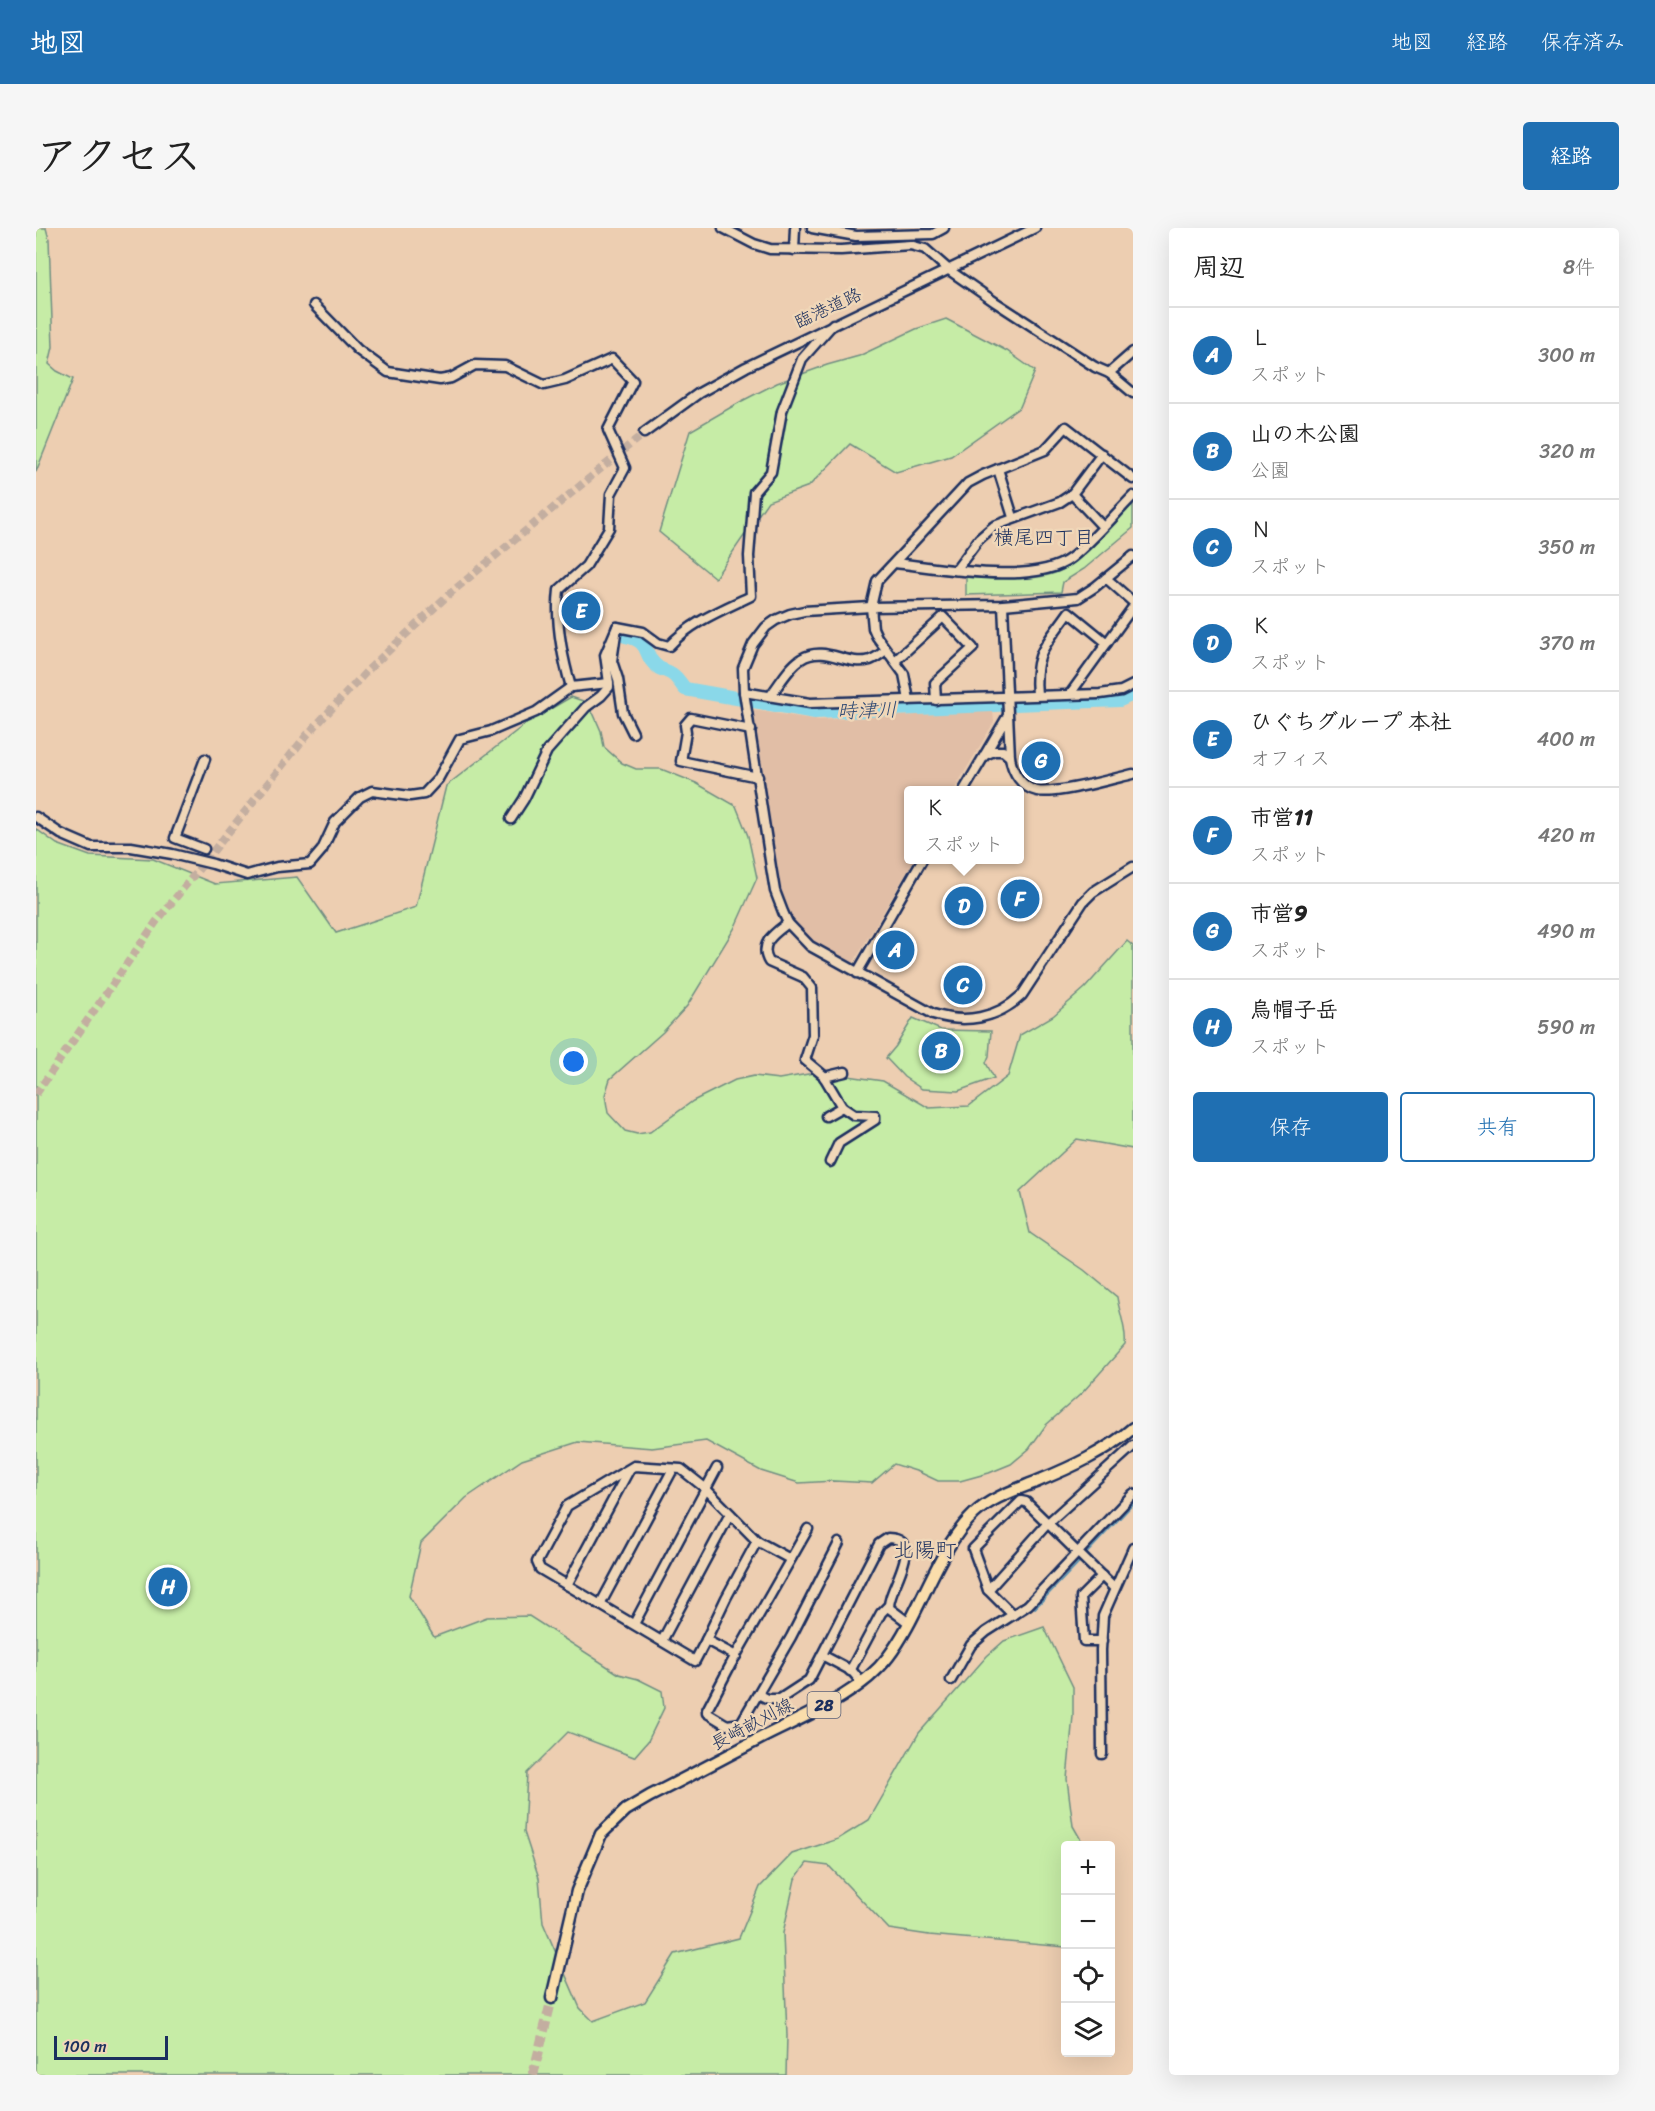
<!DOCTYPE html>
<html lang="ja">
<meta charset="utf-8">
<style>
:root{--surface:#fff;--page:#f6f6f6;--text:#222;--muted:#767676;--line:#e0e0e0;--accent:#1f6fb2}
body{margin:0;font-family:Sriracha,"Klee One",sans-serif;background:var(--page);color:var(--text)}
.controls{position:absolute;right:18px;bottom:18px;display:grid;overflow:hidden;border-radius:6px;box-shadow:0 6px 24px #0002}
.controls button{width:54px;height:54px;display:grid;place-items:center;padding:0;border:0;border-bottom:2px solid var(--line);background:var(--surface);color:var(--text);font:30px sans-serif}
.scale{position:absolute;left:18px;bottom:15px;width:114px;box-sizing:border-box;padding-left:6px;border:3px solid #1b2f5e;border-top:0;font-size:16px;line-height:21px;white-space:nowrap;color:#1b2f5e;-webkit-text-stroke:4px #f0d7b8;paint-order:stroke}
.you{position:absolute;left:538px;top:834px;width:21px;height:21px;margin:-15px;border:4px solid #fff;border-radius:50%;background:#1a73e8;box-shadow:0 0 0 9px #1a73e833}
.badge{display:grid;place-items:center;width:39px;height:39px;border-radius:50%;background:var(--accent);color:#fff;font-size:20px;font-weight:700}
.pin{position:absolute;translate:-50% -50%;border:3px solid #fff;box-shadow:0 2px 6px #0006}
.popup{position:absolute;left:868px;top:558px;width:120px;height:78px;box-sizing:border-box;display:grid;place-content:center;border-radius:6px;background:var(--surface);filter:drop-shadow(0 2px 4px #0005);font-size:20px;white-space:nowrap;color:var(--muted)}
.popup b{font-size:22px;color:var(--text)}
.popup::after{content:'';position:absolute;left:50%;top:100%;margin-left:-12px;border:12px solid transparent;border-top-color:var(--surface)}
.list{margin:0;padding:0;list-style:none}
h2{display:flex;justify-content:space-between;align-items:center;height:78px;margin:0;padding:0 24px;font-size:26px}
h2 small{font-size:20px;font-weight:400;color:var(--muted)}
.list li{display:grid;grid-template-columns:39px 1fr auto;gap:18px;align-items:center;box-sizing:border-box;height:96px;padding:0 24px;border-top:2px solid var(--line)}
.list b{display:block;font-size:22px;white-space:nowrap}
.list p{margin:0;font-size:20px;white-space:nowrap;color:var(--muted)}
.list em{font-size:20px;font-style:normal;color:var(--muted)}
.actions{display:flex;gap:12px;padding:18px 24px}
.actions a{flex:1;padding:14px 0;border:2px solid var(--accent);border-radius:6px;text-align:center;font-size:21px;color:var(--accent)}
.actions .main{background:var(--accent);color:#fff}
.icon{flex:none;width:33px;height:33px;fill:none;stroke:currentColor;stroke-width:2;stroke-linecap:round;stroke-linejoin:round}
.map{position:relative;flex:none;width:1097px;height:1847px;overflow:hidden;border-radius:6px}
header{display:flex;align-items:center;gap:36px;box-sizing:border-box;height:84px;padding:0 30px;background:var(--accent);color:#fff}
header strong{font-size:28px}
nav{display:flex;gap:33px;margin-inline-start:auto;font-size:21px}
.intro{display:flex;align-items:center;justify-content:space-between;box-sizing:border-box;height:144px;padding:0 36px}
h1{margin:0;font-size:42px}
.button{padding:15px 27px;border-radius:6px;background:var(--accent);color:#fff;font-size:21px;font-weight:700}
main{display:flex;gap:36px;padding:0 36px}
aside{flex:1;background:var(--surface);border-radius:6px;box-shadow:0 6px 24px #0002}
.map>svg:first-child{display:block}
.built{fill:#e1bea6}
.green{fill:#c6eca6;stroke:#708e82;stroke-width:1.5}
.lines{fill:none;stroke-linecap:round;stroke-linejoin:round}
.stream{stroke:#5e94b1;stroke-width:2}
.river{stroke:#8ad8e9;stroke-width:14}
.minor-tunnel{stroke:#c3aea0;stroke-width:8;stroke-dasharray:8 4;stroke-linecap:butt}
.major-tunnel{stroke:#c3aea0;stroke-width:10;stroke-dasharray:10 5;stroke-linecap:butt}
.minor-casing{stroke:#1b2f5e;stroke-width:13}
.major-casing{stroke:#1b2f5e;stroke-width:15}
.minor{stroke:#f0d7b8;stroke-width:8}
.major{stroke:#faddab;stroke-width:10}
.labels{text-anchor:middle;stroke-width:5;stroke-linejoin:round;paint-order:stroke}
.shield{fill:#f0d7b8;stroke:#5b6179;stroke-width:1.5}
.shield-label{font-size:16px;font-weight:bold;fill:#1b2f5e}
.street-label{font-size:18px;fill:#1b2f5e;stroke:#f0d7b8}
.neighbourhood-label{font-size:20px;fill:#1b2f5e;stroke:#f0d7b8}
.water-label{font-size:20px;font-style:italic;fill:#2c4873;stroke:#f0d7b8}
.quarter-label{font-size:21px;fill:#1b2f5e;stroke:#f0d7b8}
</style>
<header>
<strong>地図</strong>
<nav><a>地図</a><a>経路</a><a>保存済み</a></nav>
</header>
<div class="intro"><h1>アクセス</h1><a class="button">経路</a></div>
<main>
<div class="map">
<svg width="1097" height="1847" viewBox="0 0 1097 1847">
<rect width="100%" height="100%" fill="#edceb1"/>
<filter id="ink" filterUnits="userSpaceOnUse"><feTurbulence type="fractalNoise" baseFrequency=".0167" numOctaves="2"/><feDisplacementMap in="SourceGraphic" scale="12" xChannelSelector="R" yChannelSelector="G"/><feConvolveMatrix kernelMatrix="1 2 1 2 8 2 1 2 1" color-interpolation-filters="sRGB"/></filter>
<g filter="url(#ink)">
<polygon class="built" points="717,482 783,492 957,483 958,494 918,562 872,562 872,632 878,632 816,737 776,713 755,691 743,660"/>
<g class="green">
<polygon points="0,0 10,0 13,11 17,119 13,136 21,143 37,151 0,244"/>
<polygon points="910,91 971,123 999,143 984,179 915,228 860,244 814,216 773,258 732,273 679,350 623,304 654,203 704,174 741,155 791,137 823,128 880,101"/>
<path d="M1097,276v24l-49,41 -21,13 -2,10 -95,3v-19c29,1 63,7 92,-4 23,-9 56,-50 75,-68z"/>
<path d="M535,469l12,4 11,14 7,16 3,16 18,16 14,6h25l35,14 40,23 12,30 9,42 -23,51 -47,77 -24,26 -53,47 -5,16 3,18 17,18 12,3 13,-2 43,-31 42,-21 19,-4 25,3 41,-7 63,9 46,27 40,-2 39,-30 12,-41 33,-19 32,-28 42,-47 6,5v203l-56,-10 -57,53 10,41 54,37 33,27c2,15 10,32 8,48l-43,48 -36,32 -17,24 -18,15 -22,9 -29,8h-22l-19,-9 -25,-8 -22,19 -38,-2 -35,2 -38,-12 -55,-30 -54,7 -74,-6 -56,18 -56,38 -45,45 -12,53 25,41 53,-20 42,-1 90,58 19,5 24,12 2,17 -16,33 -14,16 -66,-25 -41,41 -3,59 15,46 4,45 37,85 13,13 52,-19 30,-48 64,-16 21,-51 32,-33 46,-15 31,-19 50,-87 68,-77 17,-15 40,-14 29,60v29l-6,63 6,47 11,19 -18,1 -1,101 -136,-12 -40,-6 -60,-63 -22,-3 -12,16 -12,54 4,103 -1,39h-750v-1246l21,15 33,12 63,3 62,25 82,-7 39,56 80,-26 30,-121 82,-64z"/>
<polygon points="877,790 905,802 955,803 953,828 950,835 958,850 922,863 886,861 868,849 850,830 860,818"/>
</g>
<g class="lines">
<g class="stream">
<polyline points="1049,1327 1097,1276"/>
<polyline points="999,1380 1045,1332"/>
</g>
<path class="river" d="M589,408c29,6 16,20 34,32 4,2 9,3 13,6 5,3 9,10 13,15l130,23 305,-12 13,-6"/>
<polyline class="minor-tunnel" points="0,866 120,694 270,508 332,442 412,367 608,205"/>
<polyline class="major-tunnel" points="497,1847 516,1770"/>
<g class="minor-casing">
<g id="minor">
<polyline points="687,0 718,16 734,21 805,22 874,17 889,21 913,42 959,74 1059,139 1073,145 1097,165"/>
<polyline points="776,0 820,8 897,6 908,0"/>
<polyline points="758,22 759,0"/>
<path d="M278,77l44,45 30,22 52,8 11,-2 24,-13 30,1 39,19 21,-5 47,-21 21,22 -25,49 17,38 -14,26 -2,34 -23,38 -27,24c-4,33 3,66 12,97"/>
<polyline points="1073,145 1097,124"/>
<polyline points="608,205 663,165 710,139 999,0"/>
<polyline points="962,241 977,289"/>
<polyline points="1036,266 1067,299"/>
<path d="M1097,328l-38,31 -17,11 -75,7 -132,2 -67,4 -14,3 -14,6 -10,7 -13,17 -10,24 1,24 27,175 4,24 8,21 5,11 22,23 123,68c32,10 64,5 89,-19l61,-93 10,-10 40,-25"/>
<path d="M859,335c45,5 140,23 176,-5 23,-18 42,-42 62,-62"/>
<polyline points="920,342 943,311 958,298 1024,274 1036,266 1066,226"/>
<polyline points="1070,350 1097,374"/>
<path d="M967,377l7,152c2,15 12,31 27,34 19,4 75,-12 96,-17"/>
<polyline points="859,433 907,389 937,420 899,455 900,472"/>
<polyline points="708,464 774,475 1064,466 1085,463 1097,457"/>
<polyline points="1034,466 1097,379"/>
<path d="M735,467c9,-12 18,-28 30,-36 24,-15 46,8 69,1 6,-2 11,-6 16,-10"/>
<path d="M1001,467c-4,-43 9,-50 32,-83l38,31"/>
<polyline points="873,472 868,446 841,409 837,400 835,379 841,353 932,255 947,247 1009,222 1030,199 1097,251"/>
<polyline points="715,502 655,490 649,497 650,504 645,533 722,549"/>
<path d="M597,505l-10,-20 -5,-34 -6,-18 5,-34 26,5 15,11 11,3c22,-24 53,-36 82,-50l-2,-40 5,-64 17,-20 11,-61 20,-52 31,-35"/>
<polyline points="949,527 958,523 967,523 974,529"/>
<polyline points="928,562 971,489"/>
<polyline points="0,589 25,606 55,619 95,619 136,626 177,636 211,647 241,639 274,636 286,622 299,594 324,569 336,563 374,568 388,566 402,551 424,511 455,503 500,484 535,459 573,455 569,427 581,399"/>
<polyline points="475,591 488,571 511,523 550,479 565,468 573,459 573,455"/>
<polyline points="168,621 139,610 169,531"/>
<path d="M752,695c-13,10 -30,20 -19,39l34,15 9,11 1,47 -8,25 18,15 19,32 -16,9"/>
<polyline points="821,745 886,632"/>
<polyline points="788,849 809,844"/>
<polyline points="794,934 803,915 839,892 839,888 818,887 806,879"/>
<polyline points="772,1301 695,1436 671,1482 671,1485 691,1497 705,1495 755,1409 803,1315"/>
<polyline points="531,1357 593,1242"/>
<polyline points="952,1362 1012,1295 1097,1218"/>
<polyline points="564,1377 637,1241"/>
<polyline points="977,1387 952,1362 937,1321 985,1273 990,1274 1078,1360"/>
<polyline points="598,1396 681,1240"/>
<polyline points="670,1412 690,1370 721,1313"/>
<polyline points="626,1413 694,1286"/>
<polyline points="1066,1413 1048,1413 1045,1369 1066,1348"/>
<polyline points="786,1427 816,1443 826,1455"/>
<polyline points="700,1428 670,1412 659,1433 504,1341 501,1334 531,1278 598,1238 645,1241 669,1260 721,1313 754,1331"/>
<polyline points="814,1443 845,1385 853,1377"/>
<polyline points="915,1452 935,1417 950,1404 992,1377 1097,1266"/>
<path d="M722,1466l10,5h12l29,-19 70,-136 9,-6c40,1 -1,51 1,70l20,15"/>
<polyline points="1066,1526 1065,1422 1067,1388 1097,1320"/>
</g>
</g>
<g class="major-casing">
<path id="major" d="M516,1770l25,-107 24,-57 25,-24 24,-14c38,-19 75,-39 113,-59 41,-21 96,-42 125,-80 33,-43 47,-105 86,-143 18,-17 42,-24 64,-33 34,-14 67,-29 95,-53"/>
</g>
<use href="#minor" class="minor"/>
<use href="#major" class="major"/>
</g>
</g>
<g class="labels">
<rect class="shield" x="771.5" y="1464" width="33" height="26" rx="4.5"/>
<g class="shield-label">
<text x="788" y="1483">28</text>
</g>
<g class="street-label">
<text transform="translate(792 80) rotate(-25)" y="6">臨港道路</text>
<text transform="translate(716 1496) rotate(-28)" y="6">長崎畝刈線</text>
</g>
<g class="neighbourhood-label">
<text x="1008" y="316">横尾四丁目</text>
</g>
<g class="water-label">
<text transform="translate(831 482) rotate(-2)" y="7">時津川</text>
</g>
<g class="quarter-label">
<text x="889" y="1329">北陽町</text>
</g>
</g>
</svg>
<div class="controls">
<button>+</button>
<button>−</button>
<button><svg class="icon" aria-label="locate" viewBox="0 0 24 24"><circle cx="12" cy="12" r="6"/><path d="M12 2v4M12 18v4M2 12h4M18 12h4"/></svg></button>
<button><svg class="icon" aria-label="layers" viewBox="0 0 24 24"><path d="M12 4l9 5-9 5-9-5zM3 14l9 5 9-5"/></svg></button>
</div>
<div class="scale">100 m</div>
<div class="you"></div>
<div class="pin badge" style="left:859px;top:722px">A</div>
<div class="pin badge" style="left:905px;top:823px">B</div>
<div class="pin badge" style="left:927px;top:757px">C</div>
<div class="pin badge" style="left:928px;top:678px">D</div>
<div class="popup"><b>Ｋ</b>スポット</div>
<div class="pin badge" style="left:545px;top:383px">E</div>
<div class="pin badge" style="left:984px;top:671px">F</div>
<div class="pin badge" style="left:1005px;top:533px">G</div>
<div class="pin badge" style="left:132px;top:1359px">H</div>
</div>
<aside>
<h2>周辺<small>8件</small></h2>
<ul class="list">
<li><span class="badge">A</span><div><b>Ｌ</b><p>スポット</p></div><em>300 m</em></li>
<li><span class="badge">B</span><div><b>山の木公園</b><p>公園</p></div><em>320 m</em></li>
<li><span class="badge">C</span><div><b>Ｎ</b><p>スポット</p></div><em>350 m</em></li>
<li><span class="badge">D</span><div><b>Ｋ</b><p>スポット</p></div><em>370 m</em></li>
<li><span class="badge">E</span><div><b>ひぐちグループ 本社</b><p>オフィス</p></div><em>400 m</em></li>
<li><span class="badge">F</span><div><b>市営11</b><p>スポット</p></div><em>420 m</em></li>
<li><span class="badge">G</span><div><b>市営9</b><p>スポット</p></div><em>490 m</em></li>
<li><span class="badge">H</span><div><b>烏帽子岳</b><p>スポット</p></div><em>590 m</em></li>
</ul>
<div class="actions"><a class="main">保存</a><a>共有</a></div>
</aside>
</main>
